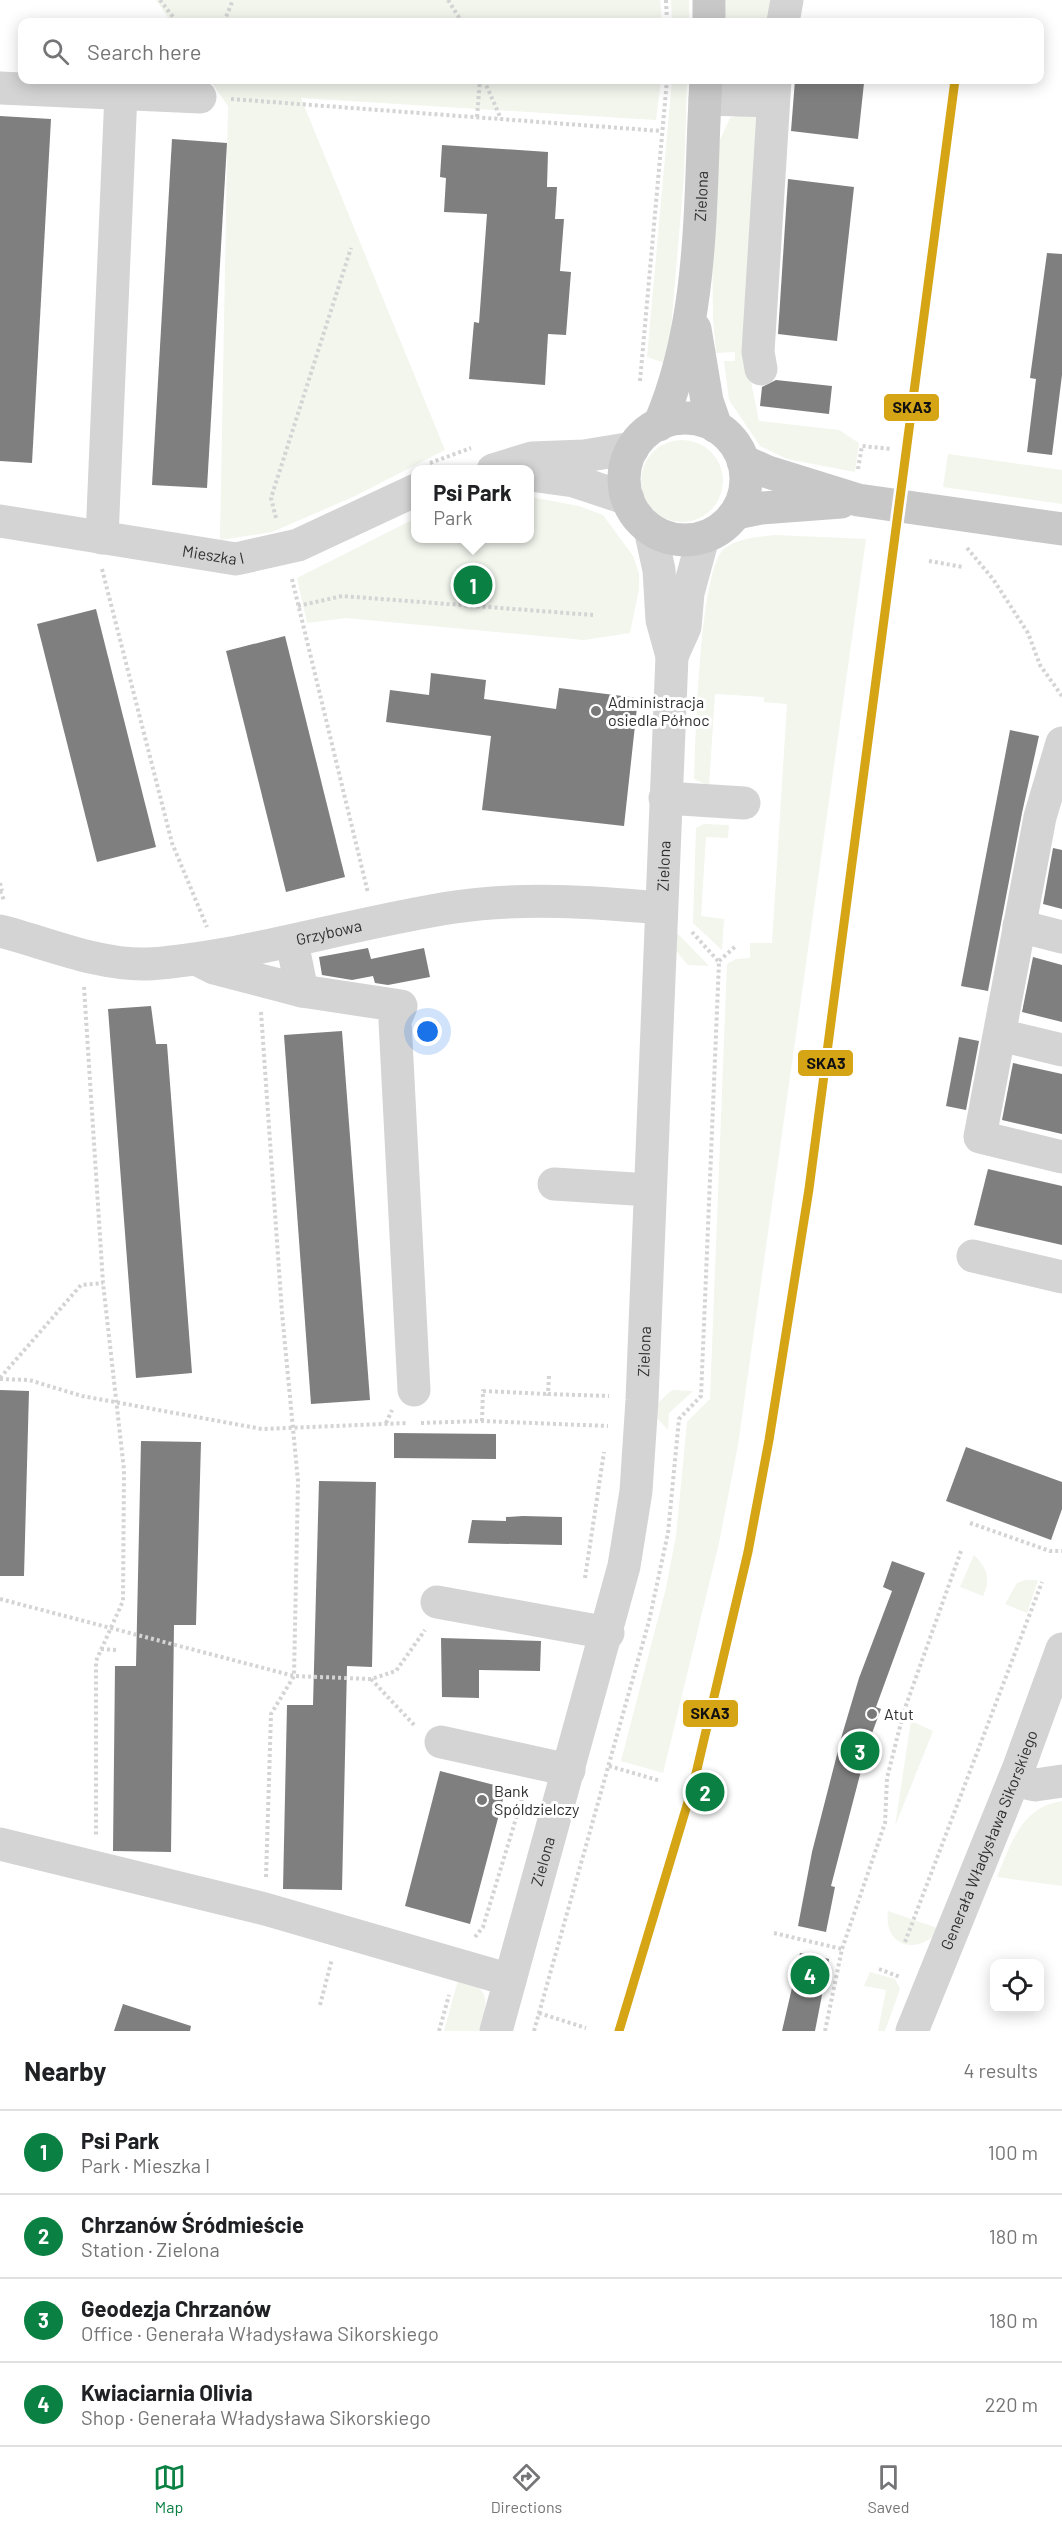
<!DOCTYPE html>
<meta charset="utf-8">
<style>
:root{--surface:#fff;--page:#f6f6f6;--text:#202124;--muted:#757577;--line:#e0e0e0;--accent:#0b8043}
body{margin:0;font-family:Barlow,sans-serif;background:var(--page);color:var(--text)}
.controls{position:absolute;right:18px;bottom:18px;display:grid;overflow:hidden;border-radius:12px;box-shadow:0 3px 15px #0003}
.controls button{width:54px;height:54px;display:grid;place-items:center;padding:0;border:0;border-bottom:2px solid var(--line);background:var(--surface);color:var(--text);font:30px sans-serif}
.you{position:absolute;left:428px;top:1032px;width:21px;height:21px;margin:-15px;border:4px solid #fff;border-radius:50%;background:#1a73e8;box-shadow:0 0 0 9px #1a73e833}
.badge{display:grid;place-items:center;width:39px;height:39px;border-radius:50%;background:var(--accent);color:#fff;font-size:20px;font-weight:700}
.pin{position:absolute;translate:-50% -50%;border:3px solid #fff;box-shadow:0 2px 6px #0006}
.popup{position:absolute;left:411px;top:465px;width:123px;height:78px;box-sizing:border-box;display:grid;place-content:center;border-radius:12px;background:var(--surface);filter:drop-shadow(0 2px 4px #0005);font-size:20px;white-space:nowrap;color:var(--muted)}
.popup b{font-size:22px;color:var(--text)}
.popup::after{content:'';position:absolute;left:50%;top:100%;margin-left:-12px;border:12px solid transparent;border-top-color:var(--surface)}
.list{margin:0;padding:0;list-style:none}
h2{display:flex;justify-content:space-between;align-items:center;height:78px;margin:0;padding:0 24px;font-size:26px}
h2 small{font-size:20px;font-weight:400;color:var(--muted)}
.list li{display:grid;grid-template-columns:39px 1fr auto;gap:18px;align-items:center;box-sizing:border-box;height:84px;padding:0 24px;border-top:2px solid var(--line)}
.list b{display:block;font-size:22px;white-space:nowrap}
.list p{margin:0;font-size:20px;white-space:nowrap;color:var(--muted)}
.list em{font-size:20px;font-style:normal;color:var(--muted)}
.icon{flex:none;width:33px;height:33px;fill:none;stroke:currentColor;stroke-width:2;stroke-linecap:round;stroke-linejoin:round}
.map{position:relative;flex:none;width:1062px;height:2031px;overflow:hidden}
.search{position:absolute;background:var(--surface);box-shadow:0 3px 15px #0003;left:18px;right:18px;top:18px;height:66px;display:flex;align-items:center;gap:15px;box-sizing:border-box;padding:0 21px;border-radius:12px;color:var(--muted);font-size:22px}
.sheet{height:414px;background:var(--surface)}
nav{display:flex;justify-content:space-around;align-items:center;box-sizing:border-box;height:84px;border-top:2px solid var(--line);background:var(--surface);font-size:16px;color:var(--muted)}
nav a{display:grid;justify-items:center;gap:3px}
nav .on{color:var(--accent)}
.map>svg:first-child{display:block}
.green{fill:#f2f6ed}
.building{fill:#7f7f7f}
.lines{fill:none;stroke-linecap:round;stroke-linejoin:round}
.path{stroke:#d4d4d4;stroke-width:4;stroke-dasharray:3 3;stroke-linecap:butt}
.minor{stroke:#d4d4d4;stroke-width:33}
.major{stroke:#c8c8c8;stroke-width:33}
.rail-1-casing{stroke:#fff;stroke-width:14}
.rail-1{stroke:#d5a516;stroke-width:9}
.poi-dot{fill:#787878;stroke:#fff;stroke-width:2}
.labels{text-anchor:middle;stroke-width:6;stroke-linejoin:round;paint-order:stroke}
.street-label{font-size:16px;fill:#303030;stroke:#fff}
.poi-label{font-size:16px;fill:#303030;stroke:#fff;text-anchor:start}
.line-badge{stroke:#fff;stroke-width:2}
.pale-badge-label{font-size:16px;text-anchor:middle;font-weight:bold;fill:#111}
</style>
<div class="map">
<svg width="1062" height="2031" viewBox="0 0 1062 2031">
<rect width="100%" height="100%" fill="#fff"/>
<g class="green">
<polygon points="156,0 660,0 662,22 171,22"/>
<polygon points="671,0 689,0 689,22 672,22"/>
<polygon points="726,0 782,0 780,22 725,22"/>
<polygon points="210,80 661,80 656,120 301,98 445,450 353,497 272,532 220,540 228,106"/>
<polygon points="672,80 687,80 684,176 668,364 647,357"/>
<polygon points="742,114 761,118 749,372 759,421 839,430 859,443 855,472 787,459 760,446 729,400 724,361 735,361 735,352 716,353 713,318 712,216 719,142 730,118"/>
<circle cx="682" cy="481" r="41"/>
<polygon points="948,454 1062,470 1062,504 943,487"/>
<polygon points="530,497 579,506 603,515 633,556 639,573 639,589 630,633 584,640 346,618 307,623 297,578 416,518 416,538 530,538"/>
<path d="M775,535l91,4 -128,906 -19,98 -56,230 -42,-12 45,-173 10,-52 11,-114 23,-23 17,-435 9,-5 14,-1v-15h22l15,-239 -23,-2v-5l-49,-3 -6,92 -15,-7c2,-41 5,-205 29,-229 13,-12 34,-13 52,-15z"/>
<polygon points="704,824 729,825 728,838 706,837 701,916 724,919 722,950 693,923 696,828"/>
<polygon points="676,932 709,966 688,965 676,951"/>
<polygon points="672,1390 693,1391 669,1413 668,1430 657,1418 658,1403"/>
<path d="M974,1555c13,13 17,24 9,41l-23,-9z"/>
<polygon points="1025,1580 1038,1580 1027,1613 1005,1604 1017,1583"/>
<polygon points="911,1721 933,1731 895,1826"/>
<path d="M1062,1801v85l-65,-9c14,-33 24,-70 65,-76z"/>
<path d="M888,1911l52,18c-21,27 -57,19 -52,-18z"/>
<polygon points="870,1972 895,1979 900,1989 885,2031 878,2031 886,1990 864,1986"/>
<path d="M459,1977c33,12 29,25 20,54h-35z"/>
</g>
<g class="building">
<polygon points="795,80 864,83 858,139 791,131"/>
<polygon points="0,116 51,119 32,463 0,461"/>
<polygon points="172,139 227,143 207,488 152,485"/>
<polygon points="442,145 548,152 547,187 557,187 555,219 564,219 560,271 571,272 566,335 548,334 545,385 469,379 474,322 479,323 487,214 444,212 446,178 440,177"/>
<polygon points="788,179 854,187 837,341 778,334"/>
<polygon points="1047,253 1062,254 1062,375 1052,455 1027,452 1036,379 1030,378"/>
<polygon points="776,380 832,386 829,414 760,406 762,387"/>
<polygon points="96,609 156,847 97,862 37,624"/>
<polygon points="285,636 345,877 286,892 226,651"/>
<polygon points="431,673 486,680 484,699 556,709 559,688 638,698 624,826 482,810 491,736 386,722 390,690 429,695"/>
<polygon points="1010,730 1039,736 1022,813 988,991 961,986"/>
<polygon points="1053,848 1062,850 1062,909 1043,904"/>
<polygon points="368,948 371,959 424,948 430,977 388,985 375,983 373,976 352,980 322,975 319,957"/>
<polygon points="1033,957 1062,965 1062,1022 1022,1012"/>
<polygon points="151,1006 156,1044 167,1044 192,1373 136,1378 108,1009"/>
<polygon points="342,1031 370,1400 311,1404 284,1035"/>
<polygon points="959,1037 979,1041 966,1110 946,1106"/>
<polygon points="1013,1063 1062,1074 1062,1134 1002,1120"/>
<polygon points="988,1169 1062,1186 1062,1245 974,1225"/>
<polygon points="0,1390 29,1391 24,1576 0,1576"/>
<polygon points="394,1433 496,1434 496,1459 394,1458"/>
<polygon points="141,1441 201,1442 196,1625 174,1625 171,1852 113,1851 115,1666 136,1666"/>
<polygon points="966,1447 1062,1482 1062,1509 1051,1540 946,1501"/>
<polygon points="319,1481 376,1482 372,1667 347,1666 342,1890 283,1889 287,1705 313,1705"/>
<polygon points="523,1516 562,1517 562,1545 468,1543 472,1520 506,1521 506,1517"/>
<polygon points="892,1561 925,1573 876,1707 881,1709 868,1744 831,1886 835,1887 826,1932 798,1926 812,1852 842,1735 859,1678 892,1591 883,1587"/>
<polygon points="441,1638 541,1641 540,1671 479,1670 479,1698 442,1697"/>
<polygon points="440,1771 506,1788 470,1924 405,1906"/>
<polygon points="800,1953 829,1959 815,2031 782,2031"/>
<polygon points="123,2004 191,2026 190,2031 114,2031"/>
</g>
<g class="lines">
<g class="path">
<polyline points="160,0 177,22"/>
<polyline points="448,0 462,22"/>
<polyline points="666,0 667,22"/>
<polyline points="224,22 233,0"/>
<polyline points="484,80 501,119"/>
<polyline points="231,99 661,131"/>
<polyline points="477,117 480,80"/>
<polyline points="640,381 667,80"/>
<polyline points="430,463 471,448"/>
<polyline points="858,469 862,446 892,449"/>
<polyline points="276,518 271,498 351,248"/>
<polyline points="967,548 993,579 1028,633 1040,665 1062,696"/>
<polyline points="929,561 963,567"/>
<polyline points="102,569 172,843 207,927"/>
<polyline points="292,579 368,893"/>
<polyline points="298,606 342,596 593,615"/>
<polyline points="0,883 2,891"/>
<polyline points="0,891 4,900"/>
<polyline points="719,961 736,946"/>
<polyline points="84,987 103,1283 124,1470 123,1601 96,1661 96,1836"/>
<polyline points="261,1012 282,1313 298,1481 294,1676 271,1714 266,1878"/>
<polyline points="549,1376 548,1394 609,1396"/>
<polyline points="0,1378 81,1285 103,1283"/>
<polyline points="0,1379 29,1380 82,1396 262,1429 408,1423"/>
<polyline points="482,1421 483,1391 548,1394"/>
<polyline points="386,1423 392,1410"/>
<polyline points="421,1423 482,1421 608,1426"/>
<polyline points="970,1523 1050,1551 1062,1551"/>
<polyline points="585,1578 604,1452"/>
<polyline points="0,1599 294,1676 371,1679 396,1671 425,1630"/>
<polyline points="101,1649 116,1650"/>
<polyline points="371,1679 416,1727"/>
<polyline points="609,1766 661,1781"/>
<polyline points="774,1933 842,1949"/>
<polyline points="475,1937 483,1927 524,1792"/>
<polyline points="905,1942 1042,1582"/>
<polyline points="879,1969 900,1977"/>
<polyline points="320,2005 332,1959"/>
<polyline points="539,2013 586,2028"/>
<polyline points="439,2031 449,1995"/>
<polyline points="534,2031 649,1621 668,1533 679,1419 701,1396 719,962 692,932"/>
<polyline points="825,2031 842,1949 885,1823 887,1778 904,1711 961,1551"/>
</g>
<g class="minor">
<polyline points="783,22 787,0"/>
<polyline points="0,88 200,97"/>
<polyline points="705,99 772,101"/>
<polyline points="761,369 758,352 775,80"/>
<polyline points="493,470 532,458 584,456 633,448"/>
<polyline points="530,475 574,481 628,499"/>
<path id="s1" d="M0,521l236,38 62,-14 118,-55"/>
<polyline points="102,538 121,93"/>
<polyline points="672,656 685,627 688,593 703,538"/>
<polyline points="1062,743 1040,817 980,1137 1062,1157"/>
<polyline points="665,798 744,803"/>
<polyline points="1019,926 1062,937"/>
<path id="s2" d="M0,931c47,12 97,34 146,33 31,-1 61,-7 91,-12 73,-14 145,-34 218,-45 67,-10 139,-5 205,1"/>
<polyline points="292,942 302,991 401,1006 395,1021 414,1390"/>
<polyline points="198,960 214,968 302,991"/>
<polyline points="1000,1035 1062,1050"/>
<polyline points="554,1184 650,1190"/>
<polyline points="973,1256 1062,1277"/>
<polyline points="437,1602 608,1633"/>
<polyline points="441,1742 569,1770"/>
<polyline points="1014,1780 1035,1785 1062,1781"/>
<polyline points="0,1844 265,1909 510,1980"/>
<path id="s3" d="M496,2031l128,-465 12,-75 6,-91 30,-744 -10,-36 -3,-50 -9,-41"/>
<path id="s4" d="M912,2031l107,-264 43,-118"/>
</g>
<g class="major">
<polyline points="709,22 709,0"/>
<polyline points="695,329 707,401 716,427"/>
<circle cx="685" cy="479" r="61"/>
<path id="s5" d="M659,425c47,-108 40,-231 47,-345"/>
<polyline points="743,461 768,472 858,500 1062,529"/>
<polyline points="736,513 761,508 841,502"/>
</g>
<g class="rail-1-casing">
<polyline id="rail-1" points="619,2031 694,1782 748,1552 769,1440 809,1189 955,80"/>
</g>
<use href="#rail-1" class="rail-1"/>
</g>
<g class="poi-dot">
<circle cx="596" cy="711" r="6"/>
<circle cx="872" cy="1714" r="6"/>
<circle cx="482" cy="1800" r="6"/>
</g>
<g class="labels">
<g class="street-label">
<text dy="6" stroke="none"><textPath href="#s5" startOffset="234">Zielona</textPath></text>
<text dy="6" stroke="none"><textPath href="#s1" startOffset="216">Mieszka I</textPath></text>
<text dy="6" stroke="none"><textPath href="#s3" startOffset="1184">Zielona</textPath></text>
<text dy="6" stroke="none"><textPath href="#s2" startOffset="336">Grzybowa</textPath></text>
<text dy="6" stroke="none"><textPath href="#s3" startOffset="698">Zielona</textPath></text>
<text dy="6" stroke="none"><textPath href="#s4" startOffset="206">Generała Władysława Sikorskiego</textPath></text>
<text dy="6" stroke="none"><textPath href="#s3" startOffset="176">Zielona</textPath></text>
</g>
<g class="poi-label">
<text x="608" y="708">Administracja<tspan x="608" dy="18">osiedla Północ</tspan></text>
<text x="884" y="1720">Atut</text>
<text x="494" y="1797">Bank<tspan x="494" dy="18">Spóldzielczy</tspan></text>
</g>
</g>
<g class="line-badge">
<rect x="883" y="393" width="57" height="29" rx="6" fill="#d5a516"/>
<rect x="797" y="1049" width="57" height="28" rx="6" fill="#d5a516"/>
<rect x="682" y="1699" width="57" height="29" rx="6" fill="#d5a516"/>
</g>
<g class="pale-badge-label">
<text x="912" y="413">SKA3</text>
<text x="826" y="1069">SKA3</text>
<text x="710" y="1719">SKA3</text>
</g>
</svg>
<div class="controls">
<button><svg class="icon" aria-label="locate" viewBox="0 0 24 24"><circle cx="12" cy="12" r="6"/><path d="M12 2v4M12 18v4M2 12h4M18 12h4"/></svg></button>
</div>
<div class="you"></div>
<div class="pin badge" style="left:473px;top:585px">1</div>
<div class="popup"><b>Psi Park</b>Park</div>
<div class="pin badge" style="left:705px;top:1792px">2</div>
<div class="pin badge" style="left:860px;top:1751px">3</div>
<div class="pin badge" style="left:810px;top:1975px">4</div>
<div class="search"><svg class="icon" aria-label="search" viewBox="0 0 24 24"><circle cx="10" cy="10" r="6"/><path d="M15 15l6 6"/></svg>Search here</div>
</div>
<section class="sheet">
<h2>Nearby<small>4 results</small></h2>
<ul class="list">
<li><span class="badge">1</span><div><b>Psi Park</b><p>Park · Mieszka I</p></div><em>100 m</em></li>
<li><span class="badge">2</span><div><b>Chrzanów Śródmieście</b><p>Station · Zielona</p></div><em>180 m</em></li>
<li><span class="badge">3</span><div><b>Geodezja Chrzanów</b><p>Office · Generała Władysława Sikorskiego</p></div><em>180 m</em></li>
<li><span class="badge">4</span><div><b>Kwiaciarnia Olivia</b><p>Shop · Generała Władysława Sikorskiego</p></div><em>220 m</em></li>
</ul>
</section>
<nav>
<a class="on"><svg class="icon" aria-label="map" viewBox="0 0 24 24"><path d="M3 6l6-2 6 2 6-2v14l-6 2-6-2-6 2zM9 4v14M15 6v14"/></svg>Map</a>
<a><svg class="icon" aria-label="directions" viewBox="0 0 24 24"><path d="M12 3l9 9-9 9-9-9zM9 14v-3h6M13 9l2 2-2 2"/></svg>Directions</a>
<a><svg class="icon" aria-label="saved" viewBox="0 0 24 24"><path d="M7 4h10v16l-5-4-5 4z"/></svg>Saved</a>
</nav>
